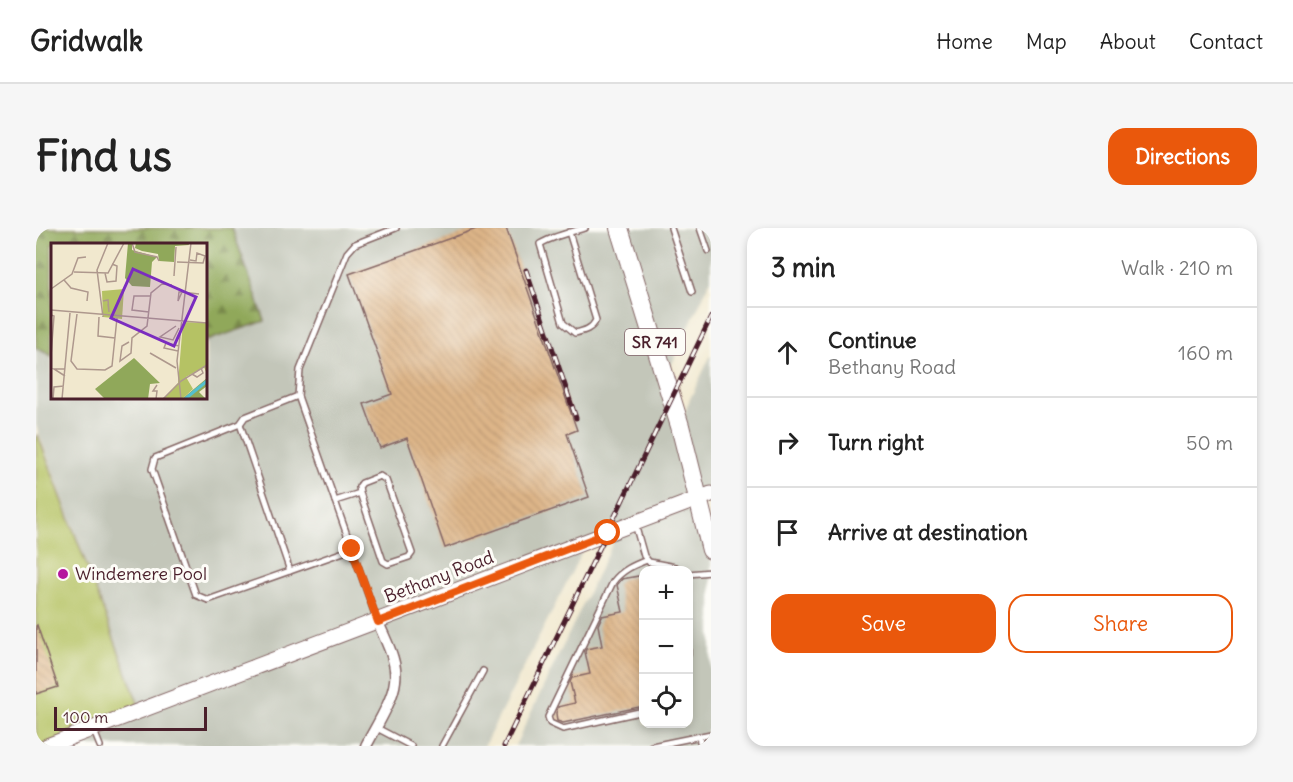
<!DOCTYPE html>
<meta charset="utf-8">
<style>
:root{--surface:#fff;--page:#f6f6f6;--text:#222;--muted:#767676;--line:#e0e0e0;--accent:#ea580c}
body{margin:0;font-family:Delius,sans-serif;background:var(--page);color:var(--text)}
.controls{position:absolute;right:18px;bottom:18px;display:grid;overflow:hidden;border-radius:12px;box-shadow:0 3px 9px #0003}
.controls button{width:54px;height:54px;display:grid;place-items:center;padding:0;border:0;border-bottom:2px solid var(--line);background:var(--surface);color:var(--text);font:30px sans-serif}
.scale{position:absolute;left:18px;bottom:15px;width:153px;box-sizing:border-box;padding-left:6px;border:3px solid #4a1f2b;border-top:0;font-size:16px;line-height:21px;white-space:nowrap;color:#4a1f2b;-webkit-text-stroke:4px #fdfcf7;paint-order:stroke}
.stop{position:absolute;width:18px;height:18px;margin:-14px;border:4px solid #ea580c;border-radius:50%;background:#fff}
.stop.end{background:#ea580c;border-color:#fff;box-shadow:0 2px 6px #0008}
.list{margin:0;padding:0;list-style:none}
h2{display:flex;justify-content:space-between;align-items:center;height:78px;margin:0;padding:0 24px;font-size:26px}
h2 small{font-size:20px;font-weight:400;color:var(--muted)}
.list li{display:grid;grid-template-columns:39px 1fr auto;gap:18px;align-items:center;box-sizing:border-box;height:90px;padding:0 24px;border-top:2px solid var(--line)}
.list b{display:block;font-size:22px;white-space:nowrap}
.list p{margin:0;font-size:20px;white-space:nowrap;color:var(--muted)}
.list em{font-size:20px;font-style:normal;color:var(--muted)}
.actions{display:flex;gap:12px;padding:18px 24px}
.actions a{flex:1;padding:14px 0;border:2px solid var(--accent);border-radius:18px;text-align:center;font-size:21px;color:var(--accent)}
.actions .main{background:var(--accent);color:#fff}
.icon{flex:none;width:33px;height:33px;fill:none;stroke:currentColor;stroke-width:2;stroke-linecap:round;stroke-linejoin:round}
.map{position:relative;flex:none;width:675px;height:518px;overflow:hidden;border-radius:18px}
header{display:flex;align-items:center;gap:36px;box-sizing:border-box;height:84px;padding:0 30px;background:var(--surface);border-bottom:2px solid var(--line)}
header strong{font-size:28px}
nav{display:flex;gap:33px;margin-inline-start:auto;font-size:21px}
.intro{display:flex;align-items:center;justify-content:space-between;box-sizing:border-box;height:144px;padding:0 36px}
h1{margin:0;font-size:42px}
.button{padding:15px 27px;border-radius:18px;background:var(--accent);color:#fff;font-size:21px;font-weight:700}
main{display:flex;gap:36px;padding:0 36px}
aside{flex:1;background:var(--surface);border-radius:18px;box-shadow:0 3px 9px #0003}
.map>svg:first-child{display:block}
.industrial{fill:#c3c6b9;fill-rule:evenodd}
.forest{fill:url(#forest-firs);stroke:#6d6442;stroke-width:1.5}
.pitch{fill:#b5c264;stroke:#807048;stroke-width:1.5}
.building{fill:url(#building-back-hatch)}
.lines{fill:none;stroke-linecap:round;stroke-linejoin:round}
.service-casing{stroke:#846564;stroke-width:8}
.minor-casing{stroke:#846564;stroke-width:13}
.secondary-casing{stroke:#846564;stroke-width:17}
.primary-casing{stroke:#846564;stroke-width:20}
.service{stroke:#fff;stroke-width:5}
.minor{stroke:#fff;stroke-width:10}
.secondary{stroke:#fff;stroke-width:15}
.primary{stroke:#fff;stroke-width:18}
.rail-casing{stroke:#4a1f2b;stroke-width:5}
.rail{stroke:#fdfcf7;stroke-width:3;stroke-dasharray:9;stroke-linecap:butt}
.route{stroke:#ea580c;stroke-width:8}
.poi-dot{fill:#b5179e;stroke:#fdfcf7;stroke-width:2}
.labels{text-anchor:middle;stroke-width:6;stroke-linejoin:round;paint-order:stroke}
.shield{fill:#fdfcf7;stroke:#806168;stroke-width:1.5}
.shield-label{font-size:16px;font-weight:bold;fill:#4a1f2b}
.poi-label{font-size:18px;fill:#4a1f2b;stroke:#fdfcf7;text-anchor:start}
.street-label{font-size:18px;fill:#4a1f2b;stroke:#fdfcf7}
.inset-river{fill:none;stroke:#54c0ce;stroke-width:3}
.inset-road{fill:none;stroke:#ae988d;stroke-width:1.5}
.view{fill:#7b2cbf;fill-opacity:0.15;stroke:#7b2cbf;stroke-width:3}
.inset-edge{fill:none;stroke:#4a1f2b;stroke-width:3}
</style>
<header>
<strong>Gridwalk</strong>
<nav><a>Home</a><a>Map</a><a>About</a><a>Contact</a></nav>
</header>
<div class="intro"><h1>Find us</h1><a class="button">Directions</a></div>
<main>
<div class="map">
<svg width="675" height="518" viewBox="0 0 675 518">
<defs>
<pattern id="forest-firs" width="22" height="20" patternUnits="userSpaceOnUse" patternTransform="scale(1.5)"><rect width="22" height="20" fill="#90a85a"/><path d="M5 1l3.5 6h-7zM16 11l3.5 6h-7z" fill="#78884b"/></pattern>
<pattern id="building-back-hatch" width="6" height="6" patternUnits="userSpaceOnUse" patternTransform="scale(1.5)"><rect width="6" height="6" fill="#ddb588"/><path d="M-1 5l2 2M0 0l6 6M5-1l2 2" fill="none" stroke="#bf9b76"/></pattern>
</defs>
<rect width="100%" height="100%" fill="#fdfcf7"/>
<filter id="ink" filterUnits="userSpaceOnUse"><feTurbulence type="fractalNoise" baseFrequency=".0167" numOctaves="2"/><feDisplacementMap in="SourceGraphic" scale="12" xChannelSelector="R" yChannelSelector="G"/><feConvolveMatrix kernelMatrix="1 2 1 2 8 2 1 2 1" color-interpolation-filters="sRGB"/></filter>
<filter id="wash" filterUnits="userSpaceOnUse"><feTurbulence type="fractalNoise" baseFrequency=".008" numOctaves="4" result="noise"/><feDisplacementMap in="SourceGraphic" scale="24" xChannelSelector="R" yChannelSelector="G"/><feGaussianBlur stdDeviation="1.35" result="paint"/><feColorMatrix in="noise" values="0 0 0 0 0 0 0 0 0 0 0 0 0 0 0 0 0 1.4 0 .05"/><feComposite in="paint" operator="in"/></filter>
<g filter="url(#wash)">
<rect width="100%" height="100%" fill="#f1e8ce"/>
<path class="industrial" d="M196,0h479v51l-45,98 14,48 10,-26 21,-44v139l-12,5 12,51v196h-196l104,-217 -31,11 -104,206h-437l94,-35 -105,-286v-77l16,8v42h154v-57l59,-20zM608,343h44v153h-44z"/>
<polygon class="forest" points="0,0 196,0 229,93 170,113 170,16 16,16 16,128 0,120"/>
<polygon class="pitch" points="2,207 105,483 11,518 0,518 0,208"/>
<g id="blocks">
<g class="building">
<polygon points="443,0 470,0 541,202 531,206 553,269 409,320 371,210 344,220 328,176 356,166 313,46"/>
<polygon points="608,347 608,478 527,495 521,493 520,485 522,479 539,475 534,454 536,450 554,446 549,424 550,421 566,418 562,397 566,388 587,384 581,357 586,351"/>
<polygon points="1,397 22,459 0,466 0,398"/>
</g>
</g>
</g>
<g filter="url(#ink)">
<use href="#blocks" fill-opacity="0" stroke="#846564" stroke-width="1.5"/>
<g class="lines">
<g class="service-casing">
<g id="service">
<polyline points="635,0 656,64"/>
<polyline points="664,0 672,23"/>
<path d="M533,4l27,88c-4,9 -12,11 -21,13l-12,-10 -23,-79c14,-8 30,-12 45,-16"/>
<polyline points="262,168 209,189 204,196 119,230 116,241 160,367 172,372 316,321"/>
<polyline points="204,196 254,343"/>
<polyline points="299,273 324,265 347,333 352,336 373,329 376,325 350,252 344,248 326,255 323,259 324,265"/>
<polyline points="599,296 608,328 613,334 639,339 645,343"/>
<polyline points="652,346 675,344"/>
<polyline points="652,382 652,426"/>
<polyline points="341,392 262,168 264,142 311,25 319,16 360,0"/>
<path d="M608,483l-81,18 -13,-6 -2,-6 65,-135c9,-12 21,-17 34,-22"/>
<polyline points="339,499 375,518"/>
<polyline points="58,503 64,518"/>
<polyline points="663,509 665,518"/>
<polyline points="406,518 447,443"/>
<polyline points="616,518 675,506"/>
</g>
</g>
<g class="minor-casing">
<path id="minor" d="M330,518c9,-18 27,-45 29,-65 3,-20 -10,-41 -17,-59"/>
</g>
<g class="secondary-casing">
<polyline id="secondary" points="11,518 675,266"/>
</g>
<g class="primary-casing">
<polyline id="primary" points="583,0 644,198 675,322"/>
</g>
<use href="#service" class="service"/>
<use href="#minor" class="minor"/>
<use href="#secondary" class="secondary"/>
<use href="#primary" class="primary"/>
<g class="rail-casing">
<g id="rail">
<polyline points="490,42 540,190"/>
<polyline points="468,518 675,89"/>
</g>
</g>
<use href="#rail" class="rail"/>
</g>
</g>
<g class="lines" filter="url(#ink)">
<polyline class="route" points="316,321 342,394 572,305"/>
</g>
<circle class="poi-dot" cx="27" cy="346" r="6"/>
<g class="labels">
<rect class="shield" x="589" y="101" width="60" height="26" rx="4.5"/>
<g class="shield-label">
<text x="619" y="120">SR 741</text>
</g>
<g class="poi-label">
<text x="39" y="352">Windemere Pool</text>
</g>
<g class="street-label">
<text transform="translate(403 349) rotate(-21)" y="6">Bethany Road</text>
</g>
</g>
<g transform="translate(15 15)">
<rect width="156" height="156" fill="#f1e8ce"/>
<path d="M132,79l24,1v51l-3,-7 -18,10 7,12 -11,10h-19l15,-16z" fill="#b5c264"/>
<path d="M77,0h4v7l25,7 -5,5 -2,25 -18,-1 -7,-8zM85,0h52l1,2 -14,1 -1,16 -15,-1 -1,-7 -16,-3 -7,-3zM83,115l26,25 -10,1 -2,15h-43l-10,-10zM156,135v8l-8,6 7,7h-24z" fill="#90a85a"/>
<path d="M73,46l-2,30 -19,-2 -1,-26z" fill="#b5c264"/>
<path class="inset-river" d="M134,156l22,-18"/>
<path class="inset-road" d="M81,0l3,9 22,5 2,4M126,19l26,1 2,-7 -8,-3 -1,8 -6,-1M23,29l34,1 16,-30M54,30l2,9 9,-1 1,-15 -5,-2M123,33l2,-29M13,37l7,8 17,4 -1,9M0,46l21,-15 6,-16 8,-1M131,49h-3l-1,9 4,-9 17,2M52,58l5,-1 1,12 -1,-8M0,67l156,13M98,69l-17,-2 2,-14h16M26,71l-6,47 6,8 28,1 7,-4 5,-48M0,72l3,1 -3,40M48,74l-1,19 17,2M52,74l-6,-47 11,-27M125,83l-16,11 13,3 6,-12M78,99l-7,4 -2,15 11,-8 1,-15 15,-12 4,-33 11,-9 10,1M127,108l-14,-3 2,-5 13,3M99,110l26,15M141,131l5,3 6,-4 -2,-5M14,133l-11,-7h11M2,156l1,-12 10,-1M11,156l8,-86M105,156l1,-8h-4l4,-6M112,156l18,-18 26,-16M130,156l-4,-38 14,-118"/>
<path class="view" d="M82,26l63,28 -22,49 -63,-28z"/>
<rect width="156" height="156" class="inset-edge"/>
</g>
</svg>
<div class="controls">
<button>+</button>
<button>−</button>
<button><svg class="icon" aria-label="locate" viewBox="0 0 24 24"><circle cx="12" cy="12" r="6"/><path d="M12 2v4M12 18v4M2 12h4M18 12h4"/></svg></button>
</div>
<div class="scale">100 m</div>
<div class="stop" style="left:572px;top:305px"></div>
<div class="stop end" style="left:316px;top:321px"></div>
</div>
<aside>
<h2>3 min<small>Walk · 210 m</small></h2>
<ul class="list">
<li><svg class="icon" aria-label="ahead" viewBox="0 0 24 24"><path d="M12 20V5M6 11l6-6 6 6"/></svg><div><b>Continue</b><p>Bethany Road</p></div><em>160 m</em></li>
<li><svg class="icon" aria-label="right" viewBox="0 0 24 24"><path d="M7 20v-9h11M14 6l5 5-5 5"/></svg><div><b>Turn right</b></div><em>50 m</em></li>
<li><svg class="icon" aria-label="arrive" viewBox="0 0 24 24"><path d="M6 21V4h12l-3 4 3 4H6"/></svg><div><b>Arrive at destination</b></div></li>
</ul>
<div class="actions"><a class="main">Save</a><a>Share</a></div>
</aside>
</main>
